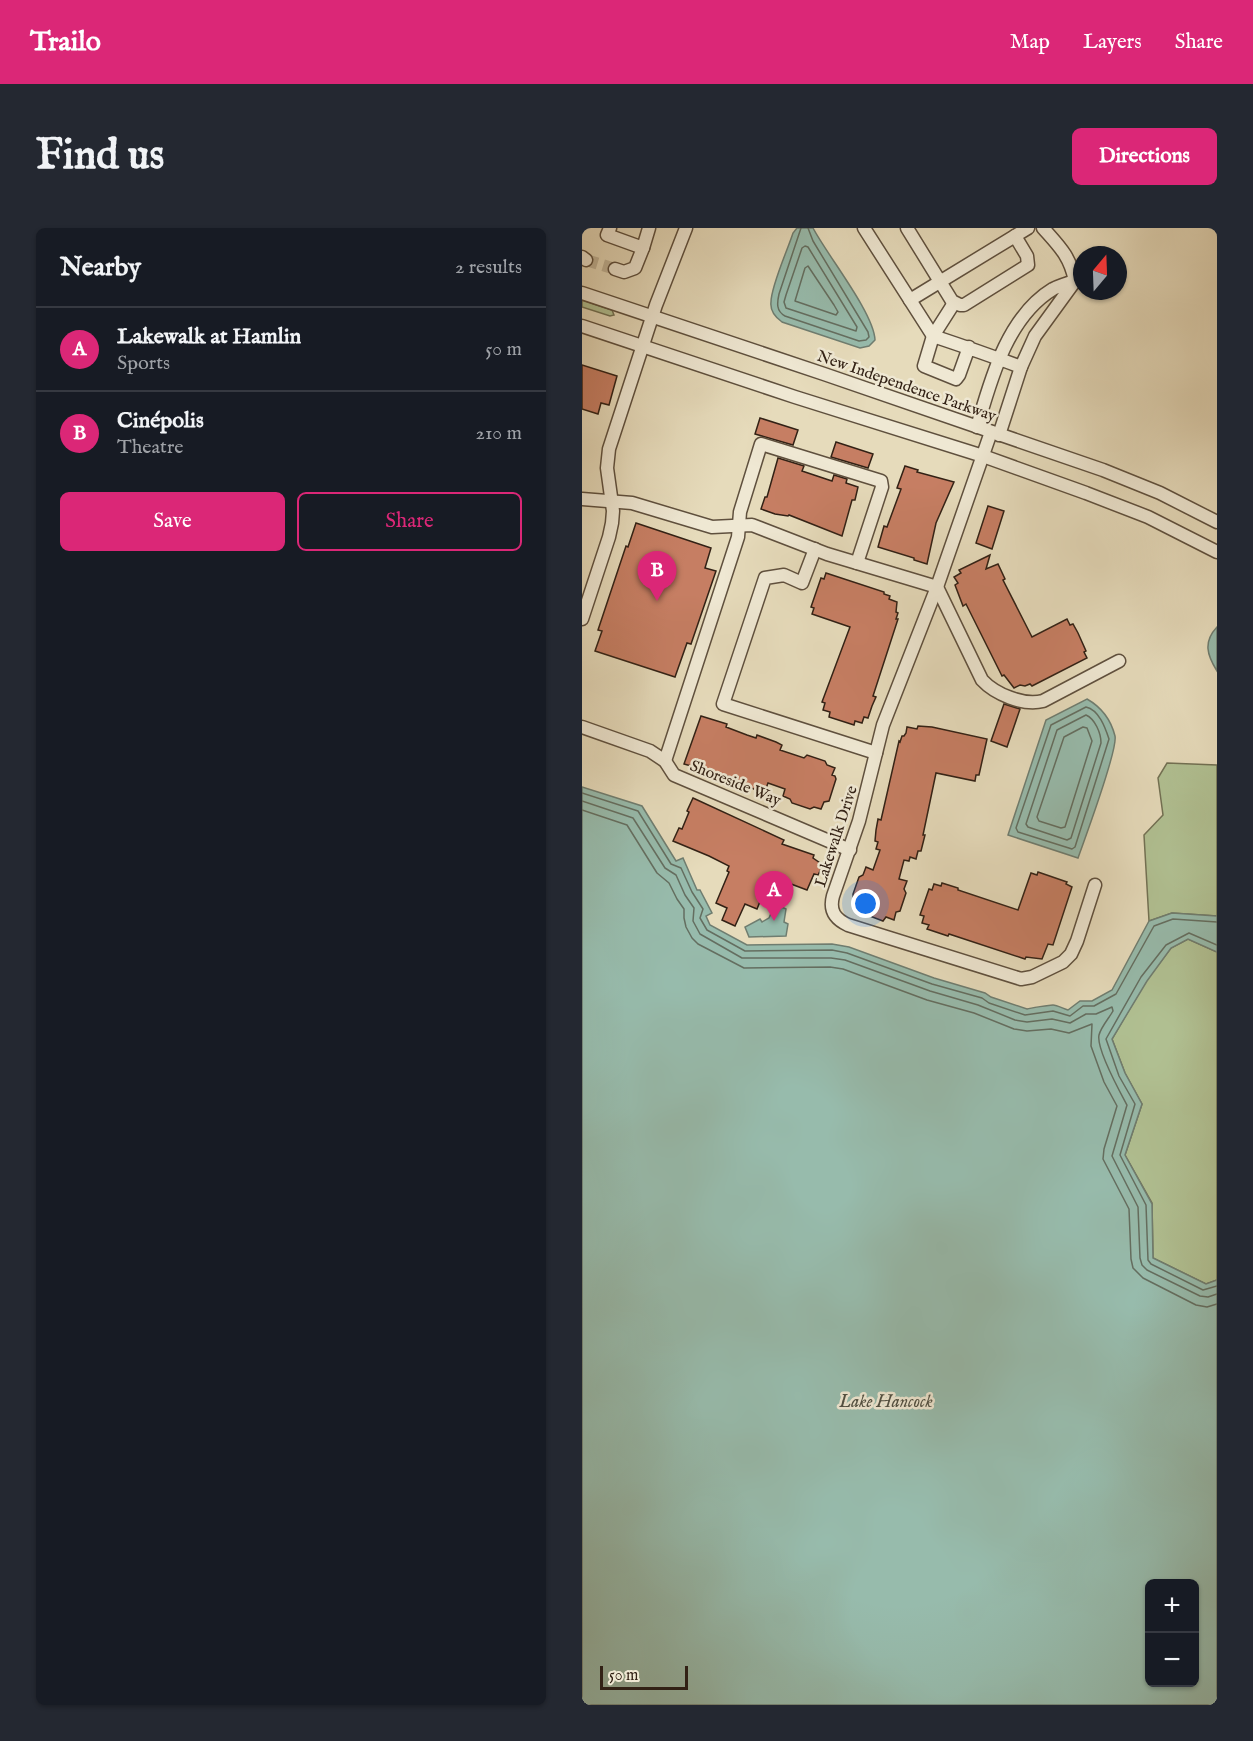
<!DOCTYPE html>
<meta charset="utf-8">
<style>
:root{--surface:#171b24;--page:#242831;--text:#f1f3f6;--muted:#9ea1a6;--line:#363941;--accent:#db2777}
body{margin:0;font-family:"IM FELL English",serif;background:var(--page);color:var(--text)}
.controls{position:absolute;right:18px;bottom:18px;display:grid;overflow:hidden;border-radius:9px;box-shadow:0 2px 4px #0004}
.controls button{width:54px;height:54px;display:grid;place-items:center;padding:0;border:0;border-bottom:2px solid var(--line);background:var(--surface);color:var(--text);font:30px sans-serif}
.compass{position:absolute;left:491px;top:18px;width:54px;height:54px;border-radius:50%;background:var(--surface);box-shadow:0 2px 4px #0004;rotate:19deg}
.scale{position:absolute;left:18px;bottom:15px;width:88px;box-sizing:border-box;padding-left:6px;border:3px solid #322115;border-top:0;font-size:16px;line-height:21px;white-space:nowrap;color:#322115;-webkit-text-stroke:4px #efe8d3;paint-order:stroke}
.you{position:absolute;left:284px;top:676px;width:21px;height:21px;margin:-15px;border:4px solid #fff;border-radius:50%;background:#1a73e8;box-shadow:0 0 0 9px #1a73e833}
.badge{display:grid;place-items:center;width:39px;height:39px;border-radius:50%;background:var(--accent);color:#fff;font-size:20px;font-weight:700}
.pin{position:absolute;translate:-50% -50px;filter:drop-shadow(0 2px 3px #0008)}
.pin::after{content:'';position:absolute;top:32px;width:21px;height:18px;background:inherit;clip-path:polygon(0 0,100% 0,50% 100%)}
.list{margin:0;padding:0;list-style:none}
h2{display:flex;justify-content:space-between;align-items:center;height:78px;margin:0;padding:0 24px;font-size:26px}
h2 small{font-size:20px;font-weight:400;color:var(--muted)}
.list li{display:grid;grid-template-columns:39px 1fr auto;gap:18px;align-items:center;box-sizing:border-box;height:84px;padding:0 24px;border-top:2px solid var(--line)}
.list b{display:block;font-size:22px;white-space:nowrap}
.list p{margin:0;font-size:20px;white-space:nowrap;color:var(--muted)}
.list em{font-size:20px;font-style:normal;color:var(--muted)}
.actions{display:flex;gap:12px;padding:18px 24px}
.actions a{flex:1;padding:14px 0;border:2px solid var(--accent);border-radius:9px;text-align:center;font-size:21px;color:var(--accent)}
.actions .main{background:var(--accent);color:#fff}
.map{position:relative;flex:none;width:635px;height:1477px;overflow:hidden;border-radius:9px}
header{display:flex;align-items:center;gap:36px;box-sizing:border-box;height:84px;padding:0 30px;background:var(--accent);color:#fff}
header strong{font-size:28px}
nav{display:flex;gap:33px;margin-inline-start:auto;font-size:21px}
.intro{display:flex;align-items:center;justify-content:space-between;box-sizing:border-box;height:144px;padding:0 36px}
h1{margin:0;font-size:42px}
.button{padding:15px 27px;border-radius:9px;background:var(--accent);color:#fff;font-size:21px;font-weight:700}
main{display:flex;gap:36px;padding:0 36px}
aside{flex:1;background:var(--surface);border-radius:9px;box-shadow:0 2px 4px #0004}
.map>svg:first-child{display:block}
.green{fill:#b1c193;stroke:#727154;stroke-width:1.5}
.water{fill:#97bbac;stroke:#6f7d70;stroke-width:1.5;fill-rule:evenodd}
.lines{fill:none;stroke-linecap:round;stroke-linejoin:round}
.shore{stroke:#646e60;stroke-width:1.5}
.building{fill:#c67e63;stroke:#322115;stroke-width:1.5}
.minor-tunnel{stroke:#c2b69a;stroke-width:12;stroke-dasharray:12 6;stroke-linecap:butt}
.minor-casing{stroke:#5f503e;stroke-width:15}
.minor{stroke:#efe8d3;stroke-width:12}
.labels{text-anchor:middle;stroke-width:5;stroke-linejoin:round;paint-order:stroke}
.street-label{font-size:16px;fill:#322115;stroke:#efe8d3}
.water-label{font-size:18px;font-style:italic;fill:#504f42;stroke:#efe8d3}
</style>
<header>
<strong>Trailo</strong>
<nav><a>Map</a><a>Layers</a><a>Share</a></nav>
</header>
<div class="intro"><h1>Find us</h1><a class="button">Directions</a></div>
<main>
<aside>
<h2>Nearby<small>2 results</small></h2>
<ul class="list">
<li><span class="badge">A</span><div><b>Lakewalk at Hamlin</b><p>Sports</p></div><em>50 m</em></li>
<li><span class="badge">B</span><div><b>Cinépolis</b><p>Theatre</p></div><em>210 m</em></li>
</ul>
<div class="actions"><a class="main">Save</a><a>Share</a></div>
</aside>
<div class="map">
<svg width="635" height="1477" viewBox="0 0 635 1477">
<rect width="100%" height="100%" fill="#e6dbbb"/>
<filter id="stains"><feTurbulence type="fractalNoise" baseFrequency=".00333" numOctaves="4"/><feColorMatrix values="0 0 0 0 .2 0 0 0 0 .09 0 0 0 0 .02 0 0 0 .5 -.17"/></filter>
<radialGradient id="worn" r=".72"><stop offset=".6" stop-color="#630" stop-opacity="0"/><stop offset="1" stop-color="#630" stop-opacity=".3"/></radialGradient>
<g class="green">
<polygon points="0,72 30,82 32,87 28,88 0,79"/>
<polygon points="585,535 635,537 635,688 590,685 567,693 562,607 581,587 576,550"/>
<polygon points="606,711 635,724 635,1052 624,1056 571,1030 570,975 543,927 560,876 543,845 530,811 564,753 589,720"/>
</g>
<g class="water">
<path d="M215,0h16c14,27 61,85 62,112l-6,6 -9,2 -78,-26c-7,-5 -12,-12 -11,-20 0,-16 17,-53 22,-69z"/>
<path d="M635,399v44c-10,-16 -14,-29 0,-44z"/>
<path d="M505,471c14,8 24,21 28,37 3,14 -30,102 -37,122l-70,-23 38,-115z"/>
<path d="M0,559l60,19 34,55 7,-3 14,32h3l12,23 -6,3 4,9 37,20 85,-1 17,3 85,31 51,15 6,4 36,12c3,-1 23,-4 26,-4 4,0 11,4 15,5l12,-9h12l20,-11 37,-69 23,-8 45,3v36l-29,-13 -17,9 -24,33 -35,58 13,34 17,31 -17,51 27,49 1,54 53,26 11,-4v425h-633l-2,-2zM568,1356h44v98h-44z"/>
<polygon points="193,676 204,681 202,694 206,696 204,708 167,709 163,699 178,691 180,694 187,690"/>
</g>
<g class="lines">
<g class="shore">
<path d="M219,0l-22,66c-2,9 -3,17 6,22l74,25 7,-1 3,-3 -1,-5 -55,-91 -5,-13"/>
<polygon points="223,18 226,19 275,99 274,103 204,80 202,74 204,67 220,20"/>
<polygon points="226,38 252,77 256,84 254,87 213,73 223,40"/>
<path d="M504,479c13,3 19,20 23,32l-34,108 -3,2 -54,-17 -2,-4 35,-103z"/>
<path d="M504,487c9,4 15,18 15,28l-30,95 -4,2 -39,-13 -2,-3 31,-94z"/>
<polygon points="501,499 505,500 510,513 483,599 479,600 457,593 455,589 482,509"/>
<polyline points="0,565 56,583 89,636 99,640 110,664 121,681 118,690 125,702 163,723 250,722 265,725 350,756 400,770 407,775 443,787 471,783 488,788 501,778 512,778 534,766 572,698 591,691 635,694"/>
<path d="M0,573l51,17 32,50 11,7 9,20 9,13 -1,13 7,13 42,24h89l14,2 85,31 48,14 37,15 12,2 25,-3 18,4 16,-9h10l16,-7 1,4c-4,7 -12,16 -14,24 -3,14 21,57 28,70l-15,51 26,51 2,51 2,7 5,5 53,26 8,1 9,-3"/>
<polyline points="0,582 45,597 75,645 87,655 95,671 102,681 102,690 104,699 110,710 116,716 162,740 248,739 261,741 345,772 392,785 432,801 445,803 469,801 487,805 510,796 509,818 522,854 535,878 522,921 521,931 547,981 549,1031 551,1040 561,1050 614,1077 625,1079 635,1076"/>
<polyline points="635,717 607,705 584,717 559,749 524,811 537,848 553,876 538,927 564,977 566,1032 569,1036 621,1062 635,1058"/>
</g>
</g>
<g class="building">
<polygon points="0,137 35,148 27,177 19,175 16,186 0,181"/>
<polygon points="178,190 216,202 211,217 173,206"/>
<polygon points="254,214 291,226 286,240 249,229"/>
<polygon points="196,230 222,238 220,243 250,253 252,247 265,251 264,255 276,259 273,272 270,272 260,308 207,287 206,288 193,286 179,281 183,269 185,269"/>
<polygon points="323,238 336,242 335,244 372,254 354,295 345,336 332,332 332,330 296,319 302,298 305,299 319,261 315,260"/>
<polygon points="406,278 422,283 410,321 394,315"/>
<polygon points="54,295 129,320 123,340 134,343 109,416 105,415 93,449 13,423 20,403 16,402 44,318 46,319"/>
<polygon points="408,327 404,341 416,336 423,351 421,352 450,409 485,391 488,397 491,396 496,405 504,423 502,424 505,430 450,458 448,456 443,458 438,457 432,460 422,447 420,448 384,376 381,378 373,357 376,355 372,349 379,345 377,342"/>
<polygon points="244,345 302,364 302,366 308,368 307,371 315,374 314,384 316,385 314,391 316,391 291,468 294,469 290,478 286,490 282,489 280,495 273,493 272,497 247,489 248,484 241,482 243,475 240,474 268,399 230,386 232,380 229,379 239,350 242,351"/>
<polygon points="422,476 438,481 425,519 409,513"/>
<polygon points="119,488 145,496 144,499 165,507 174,510 175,507 194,514 200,517 198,522 222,530 225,527 243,533 245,537 253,540 250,547 253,548 254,551 247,573 242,574 239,581 232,579 228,581 210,575 208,571 201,568 203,561 186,555 182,566 145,548 102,536"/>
<polygon points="336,498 350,499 405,511 397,547 394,547 393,553 354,545 341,607 343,607 339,623 336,623 334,631 328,629 327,633 322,632 317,651 325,653 322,661 324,665 318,683 314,684 312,692 304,689 301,693 272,682 271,666 277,649 281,647 284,639 291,642 298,622 294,621 296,614 293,613 294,602 296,591 299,592 317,513 318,514 320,508 322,508 324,505 325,499 335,501"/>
<polygon points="111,570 202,612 200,616 232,627 231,630 241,637 236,647 232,646 225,662 201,653 194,663 190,661 188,663 183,661 175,681 163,676 153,698 140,692 145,680 134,675 147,644 145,643 147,638 127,628 91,613 97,600 100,601 107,584 105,583"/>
<polygon points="456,644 485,654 484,656 490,659 471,717 466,716 460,731 444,729 443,731 367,706 366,708 345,701 347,697 340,695 342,688 338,687 347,661 350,662 352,656 359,658 360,655 376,660 376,662 436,682 449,645 455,647"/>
</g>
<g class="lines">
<polyline class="minor-tunnel" points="4,32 33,41"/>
<g class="minor-casing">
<g id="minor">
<polyline points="28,0 25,7 61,20 67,0"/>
<polyline points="282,0 351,108 372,75"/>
<polyline points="325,0 370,73 378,77 382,77 446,37 445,28 433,8"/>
<path d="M461,0c16,18 27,28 32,53"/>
<polyline points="0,29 4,32"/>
<polyline points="33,41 42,44 53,40 61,20"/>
<polyline points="0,65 242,146 521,242 578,265 635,294"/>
<polyline points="328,72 446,0"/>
<polyline points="0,98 213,169 401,228 504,265 566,289 635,324"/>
<path d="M387,119l-10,28 -3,4 -32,-13 9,-30c30,10 59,20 88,31"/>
<path d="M395,199c14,-48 30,-110 76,-138 6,-3 15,-6 22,-8l-40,55 -14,31 -22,68"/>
<path d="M409,204l-54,155 -54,138 -24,96 -26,75c-4,15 2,23 15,29l173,54 11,-2 31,-15 8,-8 6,-13 18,-56"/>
<path d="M0,271l50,4 80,24 40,-2 75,29 110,33 45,93c13,14 41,26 61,21l76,-40"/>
<polyline points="233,321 220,355 202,347 183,350 141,476 294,525"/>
<polyline points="0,391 27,309 30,295 31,283 25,240 27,221 74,77 104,0"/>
<polyline points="0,499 68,523 83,533 92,547 268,622"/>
<polyline points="83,533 156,309 158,284 179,216 299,253 300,259 275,335"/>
</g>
</g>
<use href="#minor" class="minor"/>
</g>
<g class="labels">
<g class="street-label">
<text transform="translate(325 157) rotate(19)" y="6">New Independence Parkway</text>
<text transform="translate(154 554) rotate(22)" y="6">Shoreside Way</text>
<text transform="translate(253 608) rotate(-72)" y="6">Lakewalk Drive</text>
</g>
<g class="water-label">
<text x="304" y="1179">Lake Hancock</text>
</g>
</g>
<rect width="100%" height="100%" filter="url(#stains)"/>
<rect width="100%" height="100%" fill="url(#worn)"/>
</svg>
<div class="controls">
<button>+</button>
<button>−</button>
</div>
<svg class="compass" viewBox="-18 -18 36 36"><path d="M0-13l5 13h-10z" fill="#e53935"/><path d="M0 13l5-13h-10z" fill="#9ea1a6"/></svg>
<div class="scale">50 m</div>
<div class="you"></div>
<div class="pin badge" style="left:192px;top:693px">A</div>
<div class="pin badge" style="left:75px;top:373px">B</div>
</div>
</main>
